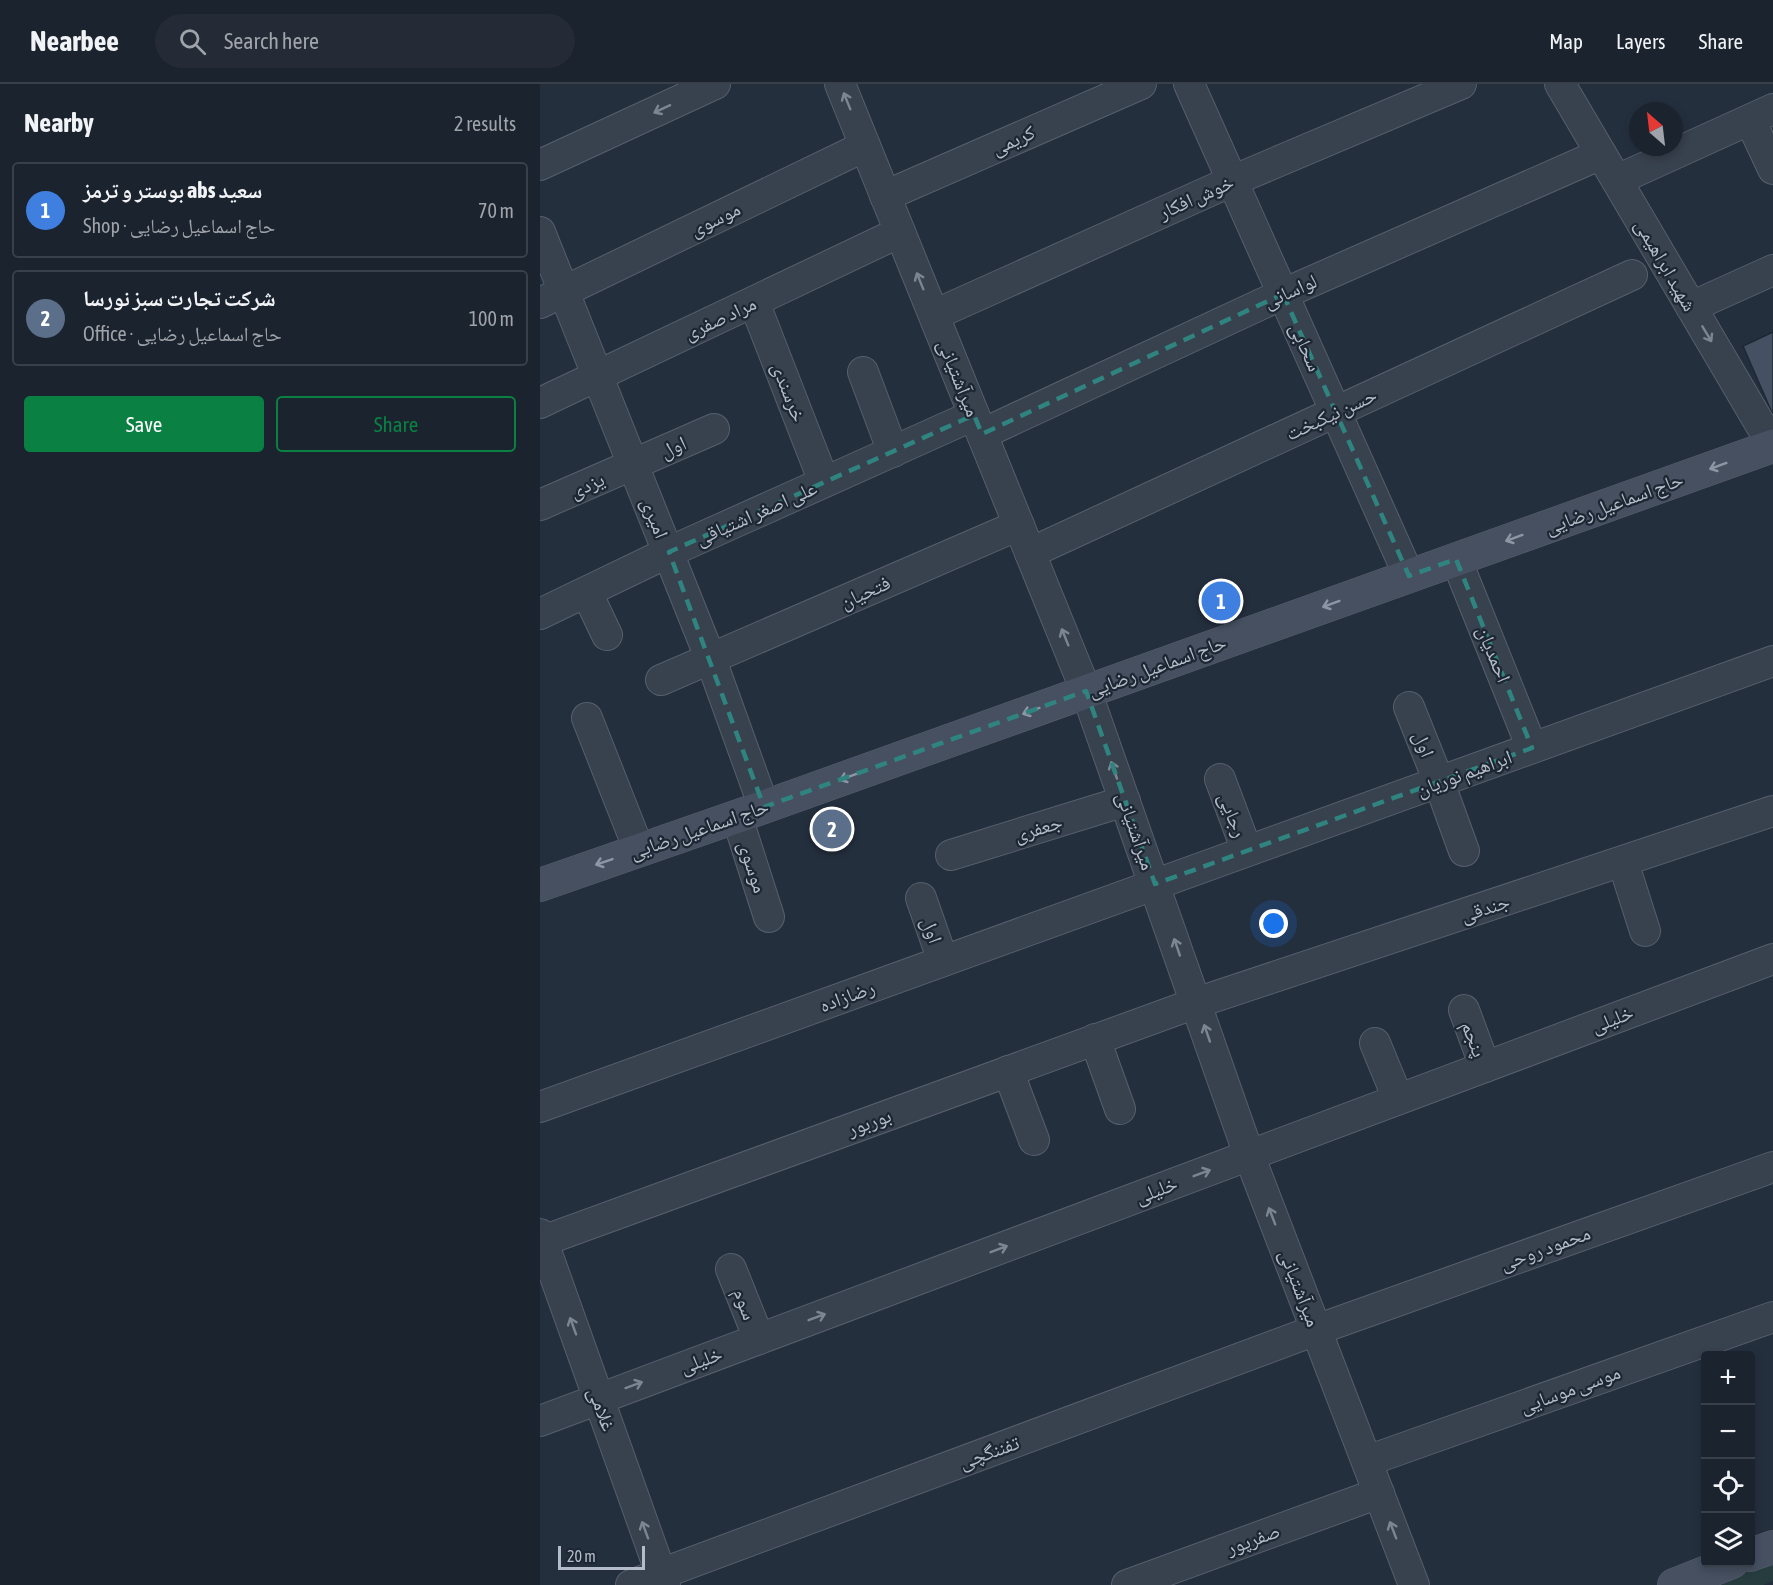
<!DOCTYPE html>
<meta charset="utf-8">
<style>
:root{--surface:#1b232e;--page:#242b36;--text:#f1f3f6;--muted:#a0a4aa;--line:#39404a;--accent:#0b8043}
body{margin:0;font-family:"Asap Condensed","Noto Naskh Arabic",sans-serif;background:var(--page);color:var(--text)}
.controls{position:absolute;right:18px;bottom:18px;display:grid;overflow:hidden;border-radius:6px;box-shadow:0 3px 9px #0003}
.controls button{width:54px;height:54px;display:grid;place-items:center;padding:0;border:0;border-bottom:2px solid var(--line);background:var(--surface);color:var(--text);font:30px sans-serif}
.compass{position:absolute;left:1089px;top:18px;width:54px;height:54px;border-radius:50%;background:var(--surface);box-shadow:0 3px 9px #0003;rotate:332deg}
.scale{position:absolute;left:18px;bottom:15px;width:87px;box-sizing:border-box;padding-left:6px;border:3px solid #b4bcc9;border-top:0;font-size:16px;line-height:21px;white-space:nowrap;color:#b4bcc9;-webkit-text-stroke:4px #1d2633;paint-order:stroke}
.you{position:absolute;left:734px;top:840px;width:21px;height:21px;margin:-15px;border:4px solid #fff;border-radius:50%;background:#1a73e8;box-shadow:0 0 0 9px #1a73e833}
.badge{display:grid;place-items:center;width:39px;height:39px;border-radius:50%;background:var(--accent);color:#fff;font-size:20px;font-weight:700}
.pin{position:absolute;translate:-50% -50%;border:3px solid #fff;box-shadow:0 2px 6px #0006}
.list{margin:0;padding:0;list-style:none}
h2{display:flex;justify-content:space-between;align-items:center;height:78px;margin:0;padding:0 24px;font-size:26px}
h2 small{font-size:20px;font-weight:400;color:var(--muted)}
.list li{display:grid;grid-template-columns:39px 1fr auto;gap:18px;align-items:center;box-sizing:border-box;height:96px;margin:0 12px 12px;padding:0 12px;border:2px solid var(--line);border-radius:6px}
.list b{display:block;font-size:22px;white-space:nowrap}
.list p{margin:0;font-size:20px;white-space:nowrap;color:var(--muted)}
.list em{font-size:20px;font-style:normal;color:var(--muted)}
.actions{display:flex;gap:12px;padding:18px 24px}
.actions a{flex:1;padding:14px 0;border:2px solid var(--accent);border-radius:6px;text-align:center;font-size:21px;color:var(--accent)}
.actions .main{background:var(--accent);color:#fff}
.icon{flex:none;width:33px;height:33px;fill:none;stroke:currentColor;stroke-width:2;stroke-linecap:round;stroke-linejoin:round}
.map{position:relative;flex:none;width:1233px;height:1501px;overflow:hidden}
header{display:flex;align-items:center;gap:36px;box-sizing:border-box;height:84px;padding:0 30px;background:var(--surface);border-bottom:2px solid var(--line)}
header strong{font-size:28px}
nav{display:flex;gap:33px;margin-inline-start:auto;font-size:21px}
.search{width:420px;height:54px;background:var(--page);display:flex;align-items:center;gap:15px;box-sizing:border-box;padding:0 21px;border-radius:33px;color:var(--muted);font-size:22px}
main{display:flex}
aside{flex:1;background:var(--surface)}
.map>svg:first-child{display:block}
.green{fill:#263c3f}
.building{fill:#455162;stroke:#1f2835;stroke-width:1.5;filter:url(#shadow)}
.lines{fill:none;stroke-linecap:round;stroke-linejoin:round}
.street-casing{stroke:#565f6c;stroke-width:32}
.secondary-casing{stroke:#565f6c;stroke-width:34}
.street{stroke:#38414e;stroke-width:30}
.secondary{stroke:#465061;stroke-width:33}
.oneway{stroke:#7c8592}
.oneway2{stroke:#8e96a5}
.marked{fill:none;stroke:#308480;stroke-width:4.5;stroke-dasharray:12 8;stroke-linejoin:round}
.labels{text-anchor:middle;stroke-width:4.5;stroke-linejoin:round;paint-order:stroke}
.street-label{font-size:20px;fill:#b4bcc9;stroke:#1d2633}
</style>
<header>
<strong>Nearbee</strong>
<div class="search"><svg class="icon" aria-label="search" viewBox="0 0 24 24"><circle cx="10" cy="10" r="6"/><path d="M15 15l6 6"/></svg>Search here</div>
<nav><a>Map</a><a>Layers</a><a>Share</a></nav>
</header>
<main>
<aside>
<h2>Nearby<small>2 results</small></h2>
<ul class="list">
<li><span class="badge" style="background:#3f7fe0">1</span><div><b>بوستر و ترمز abs سعید</b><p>Shop · حاج اسماعیل رضایی</p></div><em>70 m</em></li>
<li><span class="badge" style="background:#5c6f8a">2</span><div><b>شرکت تجارت سبز نورسا</b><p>Office · حاج اسماعیل رضایی</p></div><em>100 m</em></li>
</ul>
<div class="actions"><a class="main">Save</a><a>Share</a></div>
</aside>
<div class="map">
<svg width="1233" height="1501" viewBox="0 0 1233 1501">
<defs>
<filter id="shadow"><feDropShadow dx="5.5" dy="5.5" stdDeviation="1.5" flood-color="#0009"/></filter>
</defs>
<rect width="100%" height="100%" fill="#242f3e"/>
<polygon class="green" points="1233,1477 1233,1497 1223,1501 1171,1501"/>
<polygon class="building" points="1233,248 1233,331 1203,262"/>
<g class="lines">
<g class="street-casing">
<g id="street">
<polyline points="300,0 546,607 709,1071 874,1501"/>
<polyline points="649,0 869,492"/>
<polyline points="1020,0 1233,362"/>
<polyline points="1210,36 1233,85"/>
<polyline points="0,81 175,0"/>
<polyline points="1077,96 1233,25"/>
<polyline points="345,112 601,0"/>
<polyline points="0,148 171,576 224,723"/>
<polyline points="214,218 284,398"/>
<polyline points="0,219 325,62"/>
<polyline points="1151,223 1233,186"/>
<polyline points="394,231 692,97 921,0"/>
<polyline points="323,288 353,368"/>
<polyline points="0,319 360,148"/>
<polyline points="442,350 743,210 1061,70"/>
<polyline points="0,421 174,345"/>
<polyline points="490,469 1092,191"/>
<polyline points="916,475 992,664"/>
<polyline points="47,509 67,551"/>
<polyline points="0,530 129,468 434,331"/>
<polyline points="121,596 479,441"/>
<polyline points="869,623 899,698 924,767"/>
<polyline points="47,634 99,766"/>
<polyline points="680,695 707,767"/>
<polyline points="197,733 229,833"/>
<polyline points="411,771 585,717"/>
<polyline points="1083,778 1105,847"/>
<polyline points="381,814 403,877"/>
<polyline points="924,926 945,983"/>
<polyline points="555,955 580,1025"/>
<polyline points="835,959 858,1015"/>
<polyline points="468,987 494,1056"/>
<polyline points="0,1023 1233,577"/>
<polyline points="0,1150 125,1501"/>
<polyline points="0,1158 656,919 1233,727"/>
<polyline points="191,1185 219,1255"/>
<polyline points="0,1337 1233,875"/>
<polyline points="827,1377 1233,1233"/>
<polyline points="91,1501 776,1246 1233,1083"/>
<polyline points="587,1501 839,1409"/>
</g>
</g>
<g class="secondary-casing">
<g id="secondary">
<polyline points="0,801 224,723 1233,362"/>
<polyline points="1210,1471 1233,1463"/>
<polyline points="1134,1501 1192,1478"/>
</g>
</g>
<use href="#street" class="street"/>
<use href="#secondary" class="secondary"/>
</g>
<defs><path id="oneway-shaft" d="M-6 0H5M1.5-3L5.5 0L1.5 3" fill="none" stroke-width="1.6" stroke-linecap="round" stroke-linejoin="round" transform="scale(1.5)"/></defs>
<g class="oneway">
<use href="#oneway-shaft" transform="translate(307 17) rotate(-112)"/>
<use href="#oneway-shaft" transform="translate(122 25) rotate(155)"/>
<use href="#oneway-shaft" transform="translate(380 197) rotate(-112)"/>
<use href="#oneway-shaft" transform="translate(1167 250) rotate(59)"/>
<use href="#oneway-shaft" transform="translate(525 553) rotate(-112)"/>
<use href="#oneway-shaft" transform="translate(574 686) rotate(-109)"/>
<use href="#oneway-shaft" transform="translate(637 863) rotate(-109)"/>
<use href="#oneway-shaft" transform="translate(667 949) rotate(-109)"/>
<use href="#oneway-shaft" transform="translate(662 1089) rotate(-21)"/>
<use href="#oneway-shaft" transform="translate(732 1132) rotate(-111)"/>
<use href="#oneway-shaft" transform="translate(459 1165) rotate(-21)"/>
<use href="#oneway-shaft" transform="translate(277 1233) rotate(-21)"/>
<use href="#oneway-shaft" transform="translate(33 1242) rotate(-110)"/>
<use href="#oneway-shaft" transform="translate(94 1301) rotate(-20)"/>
<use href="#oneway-shaft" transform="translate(105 1446) rotate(-110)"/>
<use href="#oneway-shaft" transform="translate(853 1446) rotate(-111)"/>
</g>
<g class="oneway2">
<use href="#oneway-shaft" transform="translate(1178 382) rotate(160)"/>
<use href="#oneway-shaft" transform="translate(974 454) rotate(160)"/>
<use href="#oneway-shaft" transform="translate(791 520) rotate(160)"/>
<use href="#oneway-shaft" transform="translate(491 627) rotate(160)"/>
<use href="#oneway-shaft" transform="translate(308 693) rotate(160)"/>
<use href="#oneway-shaft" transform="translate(64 778) rotate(161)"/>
</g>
<path class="marked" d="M743,210l126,282 47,-17 76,189 -377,136 -69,-193 -322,116 -95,-255 305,-137 8,19z"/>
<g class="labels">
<g class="street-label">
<text transform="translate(473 56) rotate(-24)" y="7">کریمی</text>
<text transform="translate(656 113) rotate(-24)" y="7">خوش افکار</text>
<text transform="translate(175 135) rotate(-26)" y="7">موسوی</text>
<text transform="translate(1126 181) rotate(60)" y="7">شهید ابراهیمی</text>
<text transform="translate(750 207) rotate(-24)" y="7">لواسانی</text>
<text transform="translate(180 234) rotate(-25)" y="7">مراد صفری</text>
<text transform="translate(766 263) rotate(66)" y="7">سحابی</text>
<text transform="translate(419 294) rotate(68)" y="7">میرآشتیانی</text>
<text transform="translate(249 308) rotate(69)" y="7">خرسندی</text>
<text transform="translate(791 330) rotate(-25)" y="7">حسن نیکبخت</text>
<text transform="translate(133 363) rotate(-24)" y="7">اول</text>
<text transform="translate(47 401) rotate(-24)" y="7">یزدی</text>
<text transform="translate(1074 419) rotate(-20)" y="7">حاج اسماعیل رضایی</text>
<text transform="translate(216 429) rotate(-24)" y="7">علی اصغر اشتیاقی</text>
<text transform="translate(115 434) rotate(68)" y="7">امیری</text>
<text transform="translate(325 508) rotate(-24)" y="7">فتحیان</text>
<text transform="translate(954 570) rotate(68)" y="7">احمدیان</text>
<text transform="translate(617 582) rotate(-20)" y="7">حاج اسماعیل رضایی</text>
<text transform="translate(884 660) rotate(68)" y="7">اول</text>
<text transform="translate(924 689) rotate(-20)" y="7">ابراهیم نوریان</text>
<text transform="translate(693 731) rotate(69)" y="7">رجایی</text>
<text transform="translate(498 744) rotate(-17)" y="7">جعفری</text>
<text transform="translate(159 745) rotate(-19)" y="7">حاج اسماعیل رضایی</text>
<text transform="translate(596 747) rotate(71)" y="7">میرآشتیانی</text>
<text transform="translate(213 783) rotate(72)" y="7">موسوی</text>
<text transform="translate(945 824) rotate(-18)" y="7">جندقی</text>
<text transform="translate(392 846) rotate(70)" y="7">اول</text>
<text transform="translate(307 912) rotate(-20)" y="7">رضازاده</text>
<text transform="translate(1072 935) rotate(-21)" y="7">خلیلی</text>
<text transform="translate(934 955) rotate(69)" y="7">پنجم</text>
<text transform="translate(329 1038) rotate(-20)" y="7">بوربور</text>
<text transform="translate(616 1106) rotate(-21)" y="7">خلیلی</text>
<text transform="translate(1005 1164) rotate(-20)" y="7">محمود روحی</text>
<text transform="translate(760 1204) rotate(69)" y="7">میرآشتیانی</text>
<text transform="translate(205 1220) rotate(69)" y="7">سوم</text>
<text transform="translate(161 1276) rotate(-20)" y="7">خلیلی</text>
<text transform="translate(1030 1305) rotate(-20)" y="7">موسی موسایی</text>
<text transform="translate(62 1325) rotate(70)" y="7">غلامی</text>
<text transform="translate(449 1368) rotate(-20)" y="7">تفننگچی</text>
<text transform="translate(713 1455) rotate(-20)" y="7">صفرپور</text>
</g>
</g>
</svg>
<div class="controls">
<button>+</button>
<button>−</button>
<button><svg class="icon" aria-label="locate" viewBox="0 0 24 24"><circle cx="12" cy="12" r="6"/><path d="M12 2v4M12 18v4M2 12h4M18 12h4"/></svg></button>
<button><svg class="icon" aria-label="layers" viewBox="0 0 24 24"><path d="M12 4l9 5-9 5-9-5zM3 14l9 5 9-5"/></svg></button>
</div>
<svg class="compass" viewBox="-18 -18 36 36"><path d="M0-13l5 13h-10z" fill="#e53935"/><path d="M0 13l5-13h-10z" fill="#a0a4aa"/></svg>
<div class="scale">20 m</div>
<div class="you"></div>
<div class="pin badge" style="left:681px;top:517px;background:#3f7fe0">1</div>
<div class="pin badge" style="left:292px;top:745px;background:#5c6f8a">2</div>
</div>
</main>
